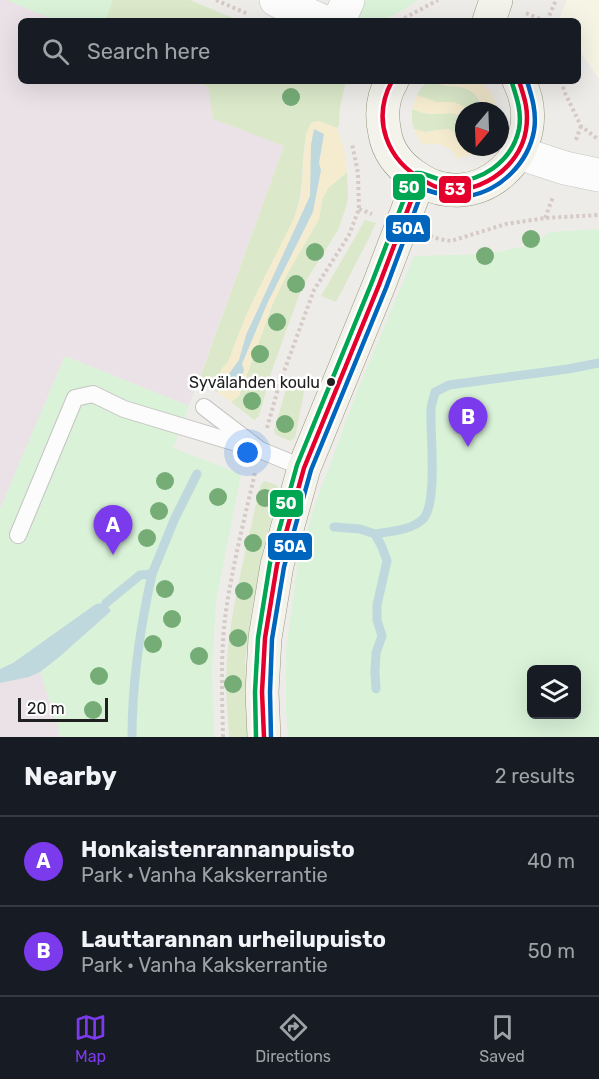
<!DOCTYPE html>
<meta charset="utf-8">
<style>
:root{--surface:#171b24;--page:#242831;--text:#f1f3f6;--muted:#9ea1a6;--line:#363941;--accent:#7c3aed}
body{margin:0;font-family:Rubik,sans-serif;background:var(--page);color:var(--text)}
.controls{position:absolute;right:18px;bottom:18px;display:grid;overflow:hidden;border-radius:9px;box-shadow:0 6px 24px #0002}
.controls button{width:54px;height:54px;display:grid;place-items:center;padding:0;border:0;border-bottom:2px solid var(--line);background:var(--surface);color:var(--text);font:30px sans-serif}
.compass{position:absolute;left:455px;top:102px;width:54px;height:54px;border-radius:50%;background:var(--surface);box-shadow:0 6px 24px #0002;rotate:199deg}
.scale{position:absolute;left:18px;bottom:15px;width:90px;box-sizing:border-box;padding-left:6px;border:3px solid #202020;border-top:0;font-size:16px;line-height:21px;white-space:nowrap;color:#202020;-webkit-text-stroke:4px #fff;paint-order:stroke}
.you{position:absolute;left:248px;top:453px;width:21px;height:21px;margin:-15px;border:4px solid #fff;border-radius:50%;background:#1a73e8;box-shadow:0 0 0 9px #1a73e833}
.badge{display:grid;place-items:center;width:39px;height:39px;border-radius:50%;background:var(--accent);color:#fff;font-size:20px;font-weight:700}
.pin{position:absolute;translate:-50% -50px;filter:drop-shadow(0 2px 3px #0008)}
.pin::after{content:'';position:absolute;top:32px;width:21px;height:18px;background:inherit;clip-path:polygon(0 0,100% 0,50% 100%)}
.list{margin:0;padding:0;list-style:none}
h2{display:flex;justify-content:space-between;align-items:center;height:78px;margin:0;padding:0 24px;font-size:26px}
h2 small{font-size:20px;font-weight:400;color:var(--muted)}
.list li{display:grid;grid-template-columns:39px 1fr auto;gap:18px;align-items:center;box-sizing:border-box;height:90px;padding:0 24px;border-top:2px solid var(--line)}
.list b{display:block;font-size:22px;white-space:nowrap}
.list p{margin:0;font-size:20px;white-space:nowrap;color:var(--muted)}
.list em{font-size:20px;font-style:normal;color:var(--muted)}
.icon{flex:none;width:33px;height:33px;fill:none;stroke:currentColor;stroke-width:2;stroke-linecap:round;stroke-linejoin:round}
.map{position:relative;flex:none;width:599px;height:737px;overflow:hidden}
.search{position:absolute;background:var(--surface);box-shadow:0 6px 24px #0002;left:18px;right:18px;top:18px;height:66px;display:flex;align-items:center;gap:15px;box-sizing:border-box;padding:0 21px;border-radius:9px;color:var(--muted);font-size:22px}
.sheet{height:258px;background:var(--surface)}
nav{display:flex;justify-content:space-around;align-items:center;box-sizing:border-box;height:84px;border-top:2px solid var(--line);background:var(--surface);font-size:16px;color:var(--muted)}
nav a{display:grid;justify-items:center;gap:3px}
nav .on{color:var(--accent)}
.map>svg:first-child{display:block}
.industrial{fill:#ebe2e7}
.education{fill:#f6f5e5}
.grass{fill:#dbe9ca}
.sand{fill:#f5eccf;fill-rule:evenodd}
.park{fill:#d9f2d8;fill-rule:evenodd}
.water{fill:#bed8de}
.lines{fill:none;stroke-linecap:round;stroke-linejoin:round}
.stream{stroke:#bed8de;stroke-width:9}
.lane-casing{stroke:#c5c4c3;stroke-width:18}
.street-casing{stroke:#c5c4c3;stroke-width:34}
.secondary-casing{stroke:#959682;stroke-width:34}
.path{stroke:#d6cac8;stroke-width:4;stroke-dasharray:3 3;stroke-linecap:butt}
.lane{stroke:#fcfcfc;stroke-width:16}
.street{stroke:#fcfcfc;stroke-width:33}
.secondary{stroke:#f3f3ec;stroke-width:33}
.bus-1-casing{stroke:#fff;stroke-width:9}
.bus-2-casing{stroke:#fff;stroke-width:9}
.bus-3-casing{stroke:#fff;stroke-width:9}
.bus-1{stroke:#e4002b;stroke-width:4.5}
.bus-2{stroke:#0065bd;stroke-width:4.5}
.bus-3{stroke:#00a651;stroke-width:4.5}
.tree{fill:#76ad77}
.bus-dot{fill:#202020;stroke:#fff;stroke-width:2}
.labels{text-anchor:middle;stroke-width:5;stroke-linejoin:round;paint-order:stroke}
.bus-label{font-size:16px;fill:#202020;stroke:#fff;text-anchor:end}
.line-badge{stroke:#fff;stroke-width:2}
.badge-label{font-size:16px;text-anchor:middle;font-weight:bold;fill:#fff}
</style>
<div class="map">
<svg width="599" height="737" viewBox="0 0 599 737">
<rect width="100%" height="100%" fill="#eeece9"/>
<g class="industrial">
<polygon points="0,0 7,0 57,21 21,21 21,81 195,81 208,87 214,119 284,146 189,406 65,356 0,509"/>
<polygon points="40,672 61,737 0,737 0,683 29,677"/>
</g>
<polygon class="education" points="567,0 599,0 599,79 578,49 578,21 558,21"/>
<g class="grass">
<polygon points="7,0 190,0 240,21 57,21"/>
<path d="M195,81h151l-6,26 -1,18 -2,3 -19,-7 -7,2c-13,28 -4,59 -15,89 -7,22 -20,42 -30,62 -18,37 -35,75 -46,115l-3,3 -18,-12 85,-234 -71,-27 -5,-32z"/>
<path d="M429,81c7,0 8,3 14,4 9,3 20,0 28,6 4,2 4,4 6,7 5,7 13,12 21,13h-26l-18,-9h-18l-19,-7 4,-7z"/>
<path d="M412,109c6,2 13,5 19,5 13,0 24,-5 33,6v24l-10,-12 -6,-3 -23,3 -11,-3 -2,-7z"/>
<polygon points="347,172 348,197 346,207 338,230 302,287 271,373 259,416 254,420 231,402 239,396 273,303 286,276 319,219 322,200 328,188"/>
<polygon points="365,220 376,223 368,240 336,302 321,296"/>
<polygon points="290,376 306,382 295,438 290,441 276,435 274,430"/>
<path d="M264,481l13,4 2,7 -15,54 -12,63 -7,52 4,76h-20c-2,-26 -4,-52 -2,-79 5,-58 21,-115 33,-172z"/>
</g>
<g class="sand">
<path d="M435,81h45c10,8 15,17 18,30 -20,-3 -17,-16 -31,-22 -11,-5 -22,0 -32,-8z"/>
<path d="M417,95l19,7h18l18,9h-8v9c-10,-11 -20,-5 -33,-6 -6,-1 -13,-3 -19,-5z"/>
<path d="M318,121l19,7 7,21 3,23 -19,16 -6,12 -3,19 -33,57 -13,27 -34,93 -8,6 -14,-10 3,-3c-3,-10 -1,-20 8,-27l19,-49 48,-97 6,-18 5,-63 5,-12zM323,143l-4,20 2,7 -8,42 -46,92 -25,60 -14,11 11,-15 7,-25 64,-139 1,-15z"/>
<path d="M414,129l11,3 23,-3 6,3 10,12v3h3l7,7 -18,5c-5,-15 -19,-18 -33,-14l-5,-7z"/>
</g>
<g class="park">
<polygon points="7,0 113,0 105,21 57,21"/>
<path d="M360,0h58c-15,10 -37,25 -55,21 -2,0 -7,-4 -9,-5z"/>
<path d="M599,229v508h-311l-2,-26v-61l12,-88 18,-60 41,-110 57,-136 73,-2 45,-9 18,-13zM532,670h44v44h-44z"/>
<polygon points="65,356 189,406 173,448 241,474 216,601 212,673 214,737 61,737 40,672 58,658 111,611 106,603 13,663 0,669 0,509"/>
</g>
<g class="water">
<polygon points="314,129 324,134 319,163 321,170 313,212 267,304 242,364 244,370 237,389 226,384 228,375 239,360 246,335 310,196 311,145"/>
<polygon points="106,603 111,611 58,658 40,672 29,677 0,683 0,669 13,663 96,604"/>
</g>
<g class="lines">
<g class="stream">
<polyline points="334,527 360,529 375,534 382,547 387,561 377,605 377,620 382,636 376,653 375,672 376,689"/>
<path d="M375,534c16,-3 35,-3 48,-15 15,-15 7,-86 8,-109 0,-6 3,-12 4,-18l14,-7 119,-16 31,-6"/>
<polyline points="106,603 140,575 152,574 175,518 197,474"/>
<path d="M132,737c0,-55 8,-109 20,-163"/>
</g>
<g class="lane-casing">
<g id="lane">
<polyline points="204,407 260,450 304,468"/>
<polyline points="18,535 75,398 93,394 124,409 260,450"/>
</g>
</g>
<g class="street-casing">
<g id="street">
<polyline points="276,0 322,21"/>
<polyline points="339,21 348,0"/>
<polyline points="519,153 565,168 599,175"/>
</g>
</g>
<g class="secondary-casing">
<g id="secondary">
<polyline points="489,21 496,0"/>
<path d="M392,81c-10,16 -11,35 -7,53 3,17 14,31 28,41 62,47 141,-24 106,-94"/>
<polyline points="264,737 262,692 265,638 277,565 304,468 379,285 419,180"/>
</g>
</g>
<g class="path">
<polyline points="216,0 248,14"/>
<polyline points="526,13 544,21"/>
<polyline points="399,21 438,0"/>
<polyline points="547,21 556,0"/>
<polyline points="561,81 565,93 581,126 599,140"/>
<polyline points="576,140 581,126"/>
<polyline points="359,209 372,214"/>
<polyline points="545,218 553,197"/>
<polyline points="430,236 439,239 451,241 506,224 545,218 599,215"/>
<polyline points="267,428 279,385 314,290 349,235 359,209 358,173 352,144"/>
<path d="M223,737c-1,-44 -3,-89 4,-133 7,-44 18,-88 28,-131"/>
</g>
<use href="#lane" class="lane"/>
<use href="#street" class="street"/>
<use href="#secondary" class="secondary"/>
<g class="bus-1-casing">
<g id="bus-1">
<path d="M392,81c-21,39 -5,80 33,100 3,2 8,5 12,6 38,12 83,-18 89,-57 3,-19 -1,-31 -7,-49"/>
<polyline points="264,737 262,692 265,638 277,565 304,468 379,285 419,180"/>
</g>
</g>
<g class="bus-2-casing">
<path id="bus-2" d="M271,737l-1,-45 2,-53 12,-72 27,-97 75,-182 37,-99c15,5 30,9 46,7 32,-6 59,-33 65,-65 3,-18 -2,-34 -7,-50"/>
</g>
<g class="bus-3-casing">
<path id="bus-3" d="M256,737l-1,-45 3,-54 12,-75 27,-98 75,-183 41,-106 3,-3h4c9,2 18,7 27,8 33,3 65,-19 72,-52 3,-16 -2,-31 -7,-46"/>
</g>
<use href="#bus-1" class="bus-1"/>
<use href="#bus-2" class="bus-2"/>
<use href="#bus-3" class="bus-3"/>
</g>
<g class="tree">
<circle cx="291" cy="97" r="9"/>
<circle cx="531" cy="239" r="9"/>
<circle cx="315" cy="252" r="9"/>
<circle cx="485" cy="256" r="9"/>
<circle cx="296" cy="284" r="9"/>
<circle cx="277" cy="322" r="9"/>
<circle cx="260" cy="354" r="9"/>
<circle cx="252" cy="401" r="9"/>
<circle cx="285" cy="424" r="9"/>
<circle cx="165" cy="481" r="9"/>
<circle cx="218" cy="497" r="9"/>
<circle cx="265" cy="498" r="9"/>
<circle cx="159" cy="511" r="9"/>
<circle cx="147" cy="538" r="9"/>
<circle cx="253" cy="543" r="9"/>
<circle cx="165" cy="589" r="9"/>
<circle cx="244" cy="591" r="9"/>
<circle cx="172" cy="619" r="9"/>
<circle cx="238" cy="638" r="9"/>
<circle cx="153" cy="644" r="9"/>
<circle cx="199" cy="656" r="9"/>
<circle cx="99" cy="676" r="9"/>
<circle cx="233" cy="684" r="9"/>
<circle cx="93" cy="710" r="9"/>
</g>
<circle class="bus-dot" cx="331" cy="382" r="5"/>
<g class="labels">
<g class="bus-label">
<text x="320" y="388">Syvälahden koulu</text>
</g>
</g>
<g class="line-badge">
<rect x="392" y="173" width="34" height="28" rx="6" fill="#00a651"/>
<rect x="438" y="175" width="34" height="29" rx="6" fill="#e4002b"/>
<rect x="385" y="214" width="46" height="29" rx="6" fill="#0065bd"/>
<rect x="269" y="489" width="35" height="29" rx="6" fill="#00a651"/>
<rect x="267" y="532" width="46" height="29" rx="6" fill="#0065bd"/>
</g>
<g class="badge-label">
<text x="409" y="193">50</text>
<text x="455" y="195">53</text>
<text x="408" y="234">50A</text>
<text x="286" y="509">50</text>
<text x="290" y="552">50A</text>
</g>
</svg>
<div class="controls">
<button><svg class="icon" aria-label="layers" viewBox="0 0 24 24"><path d="M12 4l9 5-9 5-9-5zM3 14l9 5 9-5"/></svg></button>
</div>
<svg class="compass" viewBox="-18 -18 36 36"><path d="M0-13l5 13h-10z" fill="#e53935"/><path d="M0 13l5-13h-10z" fill="#9ea1a6"/></svg>
<div class="scale">20 m</div>
<div class="you"></div>
<div class="pin badge" style="left:113px;top:555px">A</div>
<div class="pin badge" style="left:468px;top:447px">B</div>
<div class="search"><svg class="icon" aria-label="search" viewBox="0 0 24 24"><circle cx="10" cy="10" r="6"/><path d="M15 15l6 6"/></svg>Search here</div>
</div>
<section class="sheet">
<h2>Nearby<small>2 results</small></h2>
<ul class="list">
<li><span class="badge">A</span><div><b>Honkaistenrannanpuisto</b><p>Park · Vanha Kakskerrantie</p></div><em>40 m</em></li>
<li><span class="badge">B</span><div><b>Lauttarannan urheilupuisto</b><p>Park · Vanha Kakskerrantie</p></div><em>50 m</em></li>
</ul>
</section>
<nav>
<a class="on"><svg class="icon" aria-label="map" viewBox="0 0 24 24"><path d="M3 6l6-2 6 2 6-2v14l-6 2-6-2-6 2zM9 4v14M15 6v14"/></svg>Map</a>
<a><svg class="icon" aria-label="directions" viewBox="0 0 24 24"><path d="M12 3l9 9-9 9-9-9zM9 14v-3h6M13 9l2 2-2 2"/></svg>Directions</a>
<a><svg class="icon" aria-label="saved" viewBox="0 0 24 24"><path d="M7 4h10v16l-5-4-5 4z"/></svg>Saved</a>
</nav>
